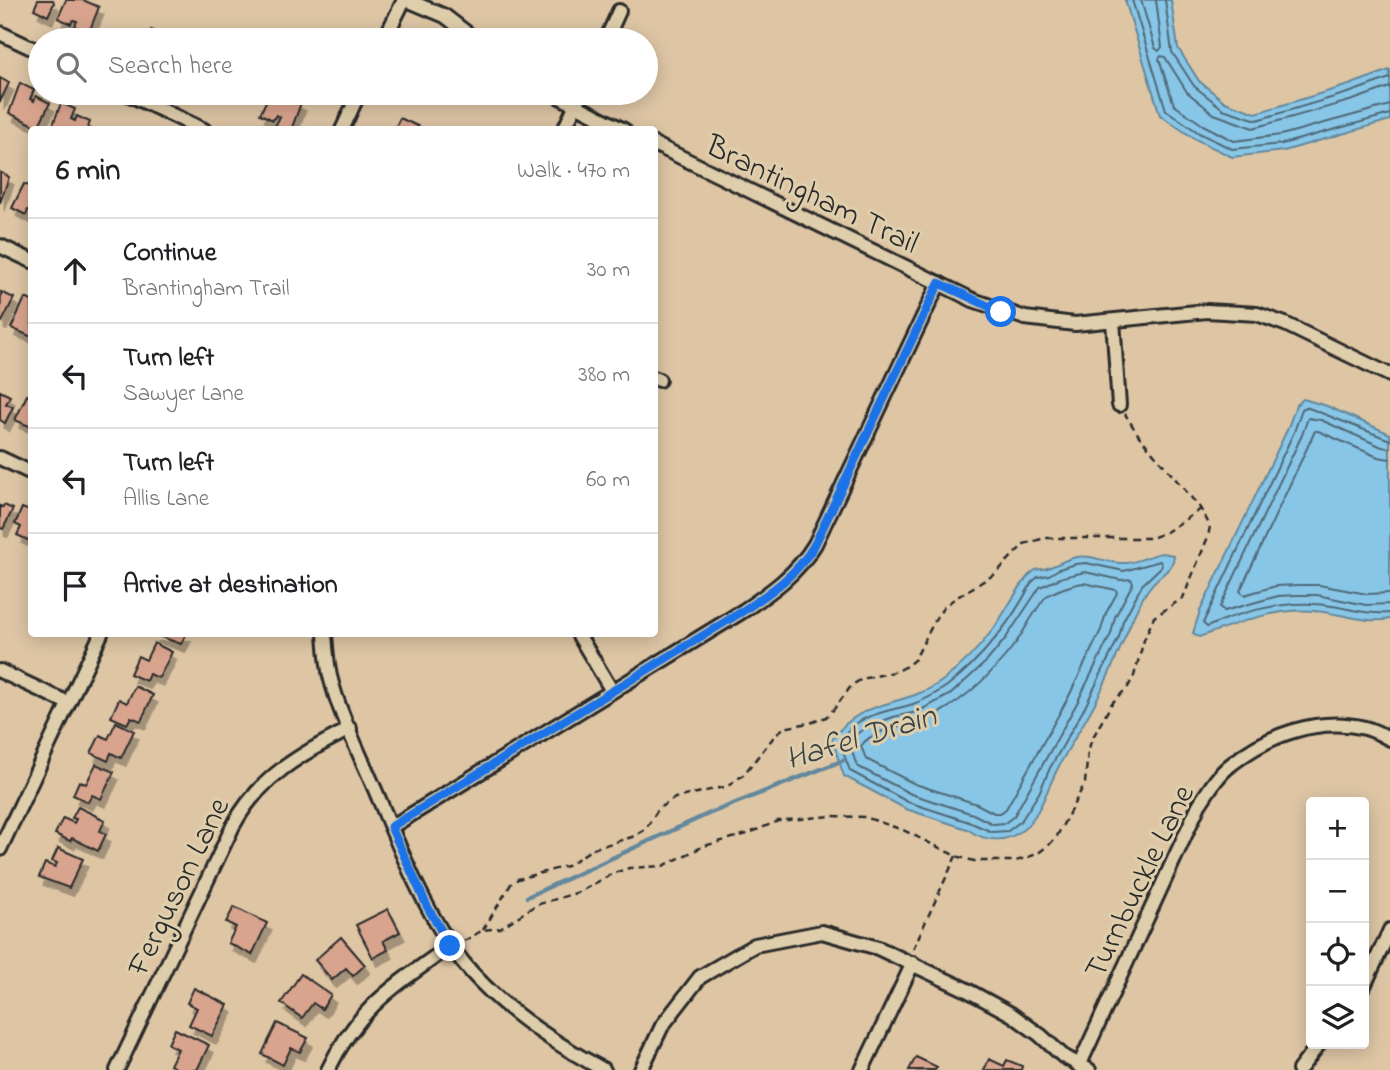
<!DOCTYPE html>
<meta charset="utf-8">
<style>
:root{--surface:#fff;--page:#f2f2f2;--text:#202124;--muted:#757577;--line:#e0e0e0}
body{margin:0;font-family:"Indie Flower",sans-serif;background:var(--page);color:var(--text)}
.controls{position:absolute;right:21px;bottom:21px;display:grid;overflow:hidden;border-radius:7px;box-shadow:0 4px 18px #0003}
.controls button{width:63px;height:63px;display:grid;place-items:center;padding:0;border:0;border-bottom:2px solid var(--line);background:var(--surface);color:var(--text);font:35px sans-serif}
.stop{position:absolute;width:21px;height:21px;margin:-16px;border:5px solid #1a73e8;border-radius:50%;background:#fff}
.stop.end{background:#1a73e8;border-color:#fff;box-shadow:0 2px 7px #0008}
.list{margin:0;padding:0;list-style:none}
h2{display:flex;justify-content:space-between;align-items:center;height:91px;margin:0;padding:0 28px;font-size:30px}
h2 small{font-size:23px;font-weight:400;color:var(--muted)}
.list li{display:grid;grid-template-columns:46px 1fr auto;gap:21px;align-items:center;box-sizing:border-box;height:105px;padding:0 28px;border-top:2px solid var(--line)}
.list b{display:block;font-size:26px;white-space:nowrap}
.list p{margin:0;font-size:23px;white-space:nowrap;color:var(--muted)}
.list em{font-size:23px;font-style:normal;color:var(--muted)}
.icon{flex:none;width:38px;height:38px;fill:none;stroke:currentColor;stroke-width:2;stroke-linecap:round;stroke-linejoin:round}
.map{position:relative;flex:none;width:1390px;height:1070px;overflow:hidden}
.search{position:absolute;background:var(--surface);box-shadow:0 4px 18px #0003;left:28px;top:28px;width:630px;height:77px;display:flex;align-items:center;gap:18px;box-sizing:border-box;padding:0 24px;border-radius:38px;color:var(--muted);font-size:26px}
.panel{position:absolute;background:var(--surface);box-shadow:0 4px 18px #0003;left:28px;top:126px;width:630px;height:511px;border-radius:7px}
.map>svg:first-child{display:block}
.water{fill:#88c6e8;stroke:#63889c;stroke-width:2}
.lines{fill:none;stroke-linecap:round;stroke-linejoin:round}
.shore{stroke:#506977;stroke-width:2}
.stream{stroke:#63889c;stroke-width:4.5}
.building{fill:#d9a48e;stroke:#2b2b2b;stroke-width:2;filter:url(#shadow)}
.street-casing{stroke:#2b2b2b;stroke-width:18}
.path{stroke:#2b2b2b;stroke-width:2.5;stroke-dasharray:7 5;stroke-linecap:butt}
.street{stroke:#dfceab;stroke-width:12}
.route{stroke:#1a73e8;stroke-width:9}
.labels{text-anchor:middle;stroke-width:6;stroke-linejoin:round;paint-order:stroke}
.street-label{font-size:32px;fill:#2b2b2b;stroke:#dfceab}
.water-label{font-size:33px;font-style:italic;fill:#394247;stroke:#dfceab}
</style>
<div class="map">
<svg width="1390" height="1070" viewBox="0 0 1390 1070">
<defs>
<filter id="shadow"><feDropShadow dx="4.5" dy="8" stdDeviation="0" flood-color="#0004"/></filter>
</defs>
<rect width="100%" height="100%" fill="#dec6a5"/>
<filter id="ink" filterUnits="userSpaceOnUse"><feTurbulence type="fractalNoise" baseFrequency=".0143" numOctaves="2"/><feDisplacementMap in="SourceGraphic" scale="14" xChannelSelector="R" yChannelSelector="G"/><feConvolveMatrix kernelMatrix="1 2 1 2 8 2 1 2 1" color-interpolation-filters="sRGB"/></filter>
<g filter="url(#ink)">
<g class="water">
<polygon points="1125,0 1171,0 1178,48 1199,81 1225,102 1256,113 1349,85 1390,70 1390,120 1284,151 1232,157 1195,139 1160,115"/>
<path d="M1303,399l24,7 63,28v185c-26,5 -49,-6 -75,-8 -40,-4 -79,13 -116,26l-6,-4 7,-22 88,-183 8,-23z"/>
<path d="M1162,553l12,2c-1,17 -15,19 -24,32 -7,9 -16,27 -20,38 -12,29 -24,59 -40,87 -11,20 -24,39 -34,60 -9,18 -16,42 -31,56 -18,16 -40,14 -58,1l-61,-20 -62,-33 -12,-36c28,-43 73,-32 110,-59 19,-14 38,-34 52,-53 10,-13 29,-51 40,-57 4,-3 5,-1 10,-2 16,-4 27,-15 46,-12 10,2 27,7 36,6 13,-1 24,-8 36,-10z"/>
</g>
<g class="lines">
<g class="shore">
<polyline points="1132,0 1166,110 1199,133 1232,149 1282,144 1390,114"/>
<polyline points="1141,0 1155,48 1159,51 1162,47 1156,0"/>
<polyline points="1165,0 1172,52 1194,86 1223,109 1257,120 1351,92 1390,78"/>
<polyline points="1390,87 1353,100 1253,128 1214,114 1187,92 1165,57 1161,56 1159,59 1174,105 1203,125 1234,141 1281,135 1390,105"/>
<path d="M1390,440l-84,-33 -4,2 -8,23 -91,191 4,4c32,-15 72,-25 107,-23 28,1 46,11 76,9"/>
<polyline points="1390,448 1382,447 1321,420 1308,418 1302,435 1220,607 1224,611 1278,596 1297,595 1317,595 1366,605 1390,604"/>
<polyline points="1390,459 1378,457 1318,431 1315,431 1240,591 1244,595 1276,586 1298,585 1319,585 1367,594 1390,593"/>
<path d="M1160,561l2,5 -20,19 -19,36 -4,16 -34,70 -35,61 -11,25 -18,28 -13,10 -16,1 -23,-10 -61,-20 -58,-31 -10,-28c12,-29 48,-31 73,-39 12,-4 24,-11 34,-18 35,-27 65,-65 85,-104l6,-5 11,-2 10,-6 17,-5 10,-1 38,8z"/>
<polygon points="1085,572 1121,580 1131,579 1133,583 1115,617 1111,634 1077,703 1014,816 1005,823 993,824 973,814 911,794 857,766 849,743 859,732 868,727 893,717 917,712 951,694 987,661 1006,638 1040,587 1063,577"/>
<path d="M1084,583l32,7 1,3 -11,20 -5,17 -33,68 -62,111 -6,4h-6l-17,-9 -62,-20 -49,-25 -5,-13c14,-20 56,-21 78,-33 29,-16 56,-43 76,-69 7,-9 26,-45 33,-49 9,-5 26,-11 36,-12z"/>
</g>
<polyline class="stream" points="527,897 708,814 844,760"/>
</g>
<g class="building">
<polygon points="38,0 53,0 54,3 48,16 34,9"/>
<polygon points="66,0 83,0 99,7 87,37 73,31 77,21 73,20 71,24 58,18"/>
<polygon points="151,30 173,40 146,40"/>
<polygon points="0,78 9,83 0,102"/>
<polygon points="20,83 34,90 30,99 34,101 36,96 50,103 38,127 9,113"/>
<polygon points="270,93 279,93 301,103 291,130 282,130 275,126 280,117 276,115 273,120 260,114"/>
<polygon points="61,103 75,109 71,119 75,121 77,116 90,122 87,130 51,130"/>
<polygon points="400,118 424,129 424,130 394,130"/>
<polygon points="0,172 9,177 0,203"/>
<polygon points="24,184 32,187 32,211 28,210 26,215 12,208"/>
<polygon points="1,292 14,298 2,322 0,321"/>
<polygon points="25,298 32,301 32,337 11,328"/>
<polygon points="0,391 10,396 6,404 13,407 5,423 0,420"/>
<polygon points="27,395 32,398 32,421 29,426 15,420"/>
<polygon points="4,505 13,509 3,529 0,528 0,506 3,507"/>
<polygon points="22,508 32,512 32,542 17,535 21,527 15,524"/>
<polygon points="153,634 186,634 181,644"/>
<polygon points="154,643 172,652 159,678 149,674 146,681 130,674 138,656 146,660"/>
<polygon points="135,686 153,695 141,721 131,717 127,724 111,717 119,699 127,703"/>
<polygon points="116,722 134,731 121,758 111,753 108,761 91,753 100,735 108,739"/>
<polygon points="96,764 114,772 101,799 92,795 88,802 73,795 79,781 86,784"/>
<polygon points="78,807 105,820 100,831 106,834 98,851 72,838 70,841 55,834 63,818 74,823 76,819 72,818"/>
<polygon points="58,848 83,859 69,888 39,877 45,863 55,867 57,863 52,861"/>
<polygon points="234,907 267,923 252,955 228,943 236,927 226,922"/>
<polygon points="388,909 400,932 383,941 388,950 373,958 356,925"/>
<polygon points="341,937 365,965 353,976 346,968 332,980 315,960"/>
<polygon points="301,974 331,995 322,1009 313,1003 302,1018 281,1003"/>
<polygon points="194,988 228,1005 212,1036 189,1025 197,1008 187,1003"/>
<polygon points="277,1023 308,1038 300,1052 291,1048 283,1065 262,1054"/>
<polygon points="175,1029 209,1045 197,1070 179,1070 170,1065 178,1049 168,1044"/>
<polygon points="916,1057 937,1067 935,1070 909,1070"/>
<polygon points="989,1059 1004,1066 1007,1060 1022,1066 1021,1070 984,1070"/>
</g>
<g class="lines">
<g class="street-casing">
<g id="street">
<polyline points="407,0 445,16 476,40"/>
<polyline points="0,33 40,52"/>
<polyline points="384,40 404,0"/>
<polyline points="606,40 619,11"/>
<polyline points="126,93 204,130"/>
<polyline points="552,93 624,130"/>
<polyline points="342,130 359,93"/>
<polyline points="564,130 581,93"/>
<polyline points="654,144 973,300 1025,318 1075,324 1207,311 1257,314 1285,324 1390,375"/>
<polyline points="0,246 32,261"/>
<polyline points="1113,321 1119,405"/>
<polyline points="654,378 659,380"/>
<polyline points="0,458 32,473"/>
<path d="M325,634c1,13 2,29 5,42 9,37 28,74 43,109 23,53 44,110 76,158 36,55 99,97 155,127"/>
<polyline points="578,634 612,691"/>
<polyline points="0,671 68,703"/>
<path d="M391,827l352,-216c28,-19 54,-37 72,-67l124,-261"/>
<polyline points="0,849 101,634"/>
<polyline points="1364,986 1390,930"/>
<path d="M1079,1066l120,-261c10,-15 19,-31 34,-42 37,-29 85,-46 132,-35 9,2 17,7 25,11"/>
<path d="M117,1070l116,-244c26,-49 69,-73 117,-97"/>
<path d="M328,1070c30,-63 68,-85 122,-124"/>
<polyline points="641,1070 662,1026 700,977 755,945 822,932 878,948 965,989 1011,1014 1040,1035 1063,1056 1089,1070"/>
<polyline points="862,1070 913,963"/>
<polyline points="1299,1070 1319,1044"/>
</g>
</g>
<g class="path">
<polyline points="483,930 511,884 518,879 567,866 592,849 632,837 645,830 659,808 675,798 728,786 743,775 777,733 784,728 813,722 826,717 834,709 852,685 862,679 898,671 908,665 915,659 937,616 945,606 954,599 995,574 1024,544 1045,538 1152,538 1168,531 1201,509"/>
<polyline points="464,941 483,930 500,928 536,905 579,892 614,873 629,868 663,866 704,846 747,834 778,821 831,816 865,817 903,830 956,856 974,861 1016,861 1037,854 1049,845 1057,836 1085,783 1088,751 1092,739 1112,703 1128,687 1134,676 1144,640 1154,617 1183,598 1208,537 1210,526 1201,509 1139,436 1125,414"/>
<polyline points="913,949 956,856"/>
</g>
<use href="#street" class="street"/>
</g>
</g>
<g class="lines" filter="url(#ink)">
<path class="route" d="M450,946l-23,-40 -36,-79 352,-216c28,-19 55,-37 72,-67l124,-261 62,29"/>
</g>
<g class="labels">
<g class="street-label">
<text transform="translate(813 193) rotate(26)" y="11">Brantingham Trail</text>
<text transform="translate(1138 881) rotate(-64)" y="11">Turnbuckle Lane</text>
<text transform="translate(177 886) rotate(-64)" y="11">Ferguson Lane</text>
</g>
<g class="water-label">
<text transform="translate(860 735) rotate(-17)" y="12">Hafel Drain</text>
</g>
</g>
</svg>
<div class="controls">
<button>+</button>
<button>−</button>
<button><svg class="icon" aria-label="locate" viewBox="0 0 24 24"><circle cx="12" cy="12" r="6"/><path d="M12 2v4M12 18v4M2 12h4M18 12h4"/></svg></button>
<button><svg class="icon" aria-label="layers" viewBox="0 0 24 24"><path d="M12 4l9 5-9 5-9-5zM3 14l9 5 9-5"/></svg></button>
</div>
<div class="stop" style="left:1001px;top:312px"></div>
<div class="stop end" style="left:450px;top:946px"></div>
<div class="search"><svg class="icon" aria-label="search" viewBox="0 0 24 24"><circle cx="10" cy="10" r="6"/><path d="M15 15l6 6"/></svg>Search here</div>
<section class="panel">
<h2>6 min<small>Walk · 470 m</small></h2>
<ul class="list">
<li><svg class="icon" aria-label="ahead" viewBox="0 0 24 24"><path d="M12 20V5M6 11l6-6 6 6"/></svg><div><b>Continue</b><p>Brantingham Trail</p></div><em>30 m</em></li>
<li><svg class="icon" aria-label="left" viewBox="0 0 24 24"><path d="M17 20v-9H6M10 6l-5 5 5 5"/></svg><div><b>Turn left</b><p>Sawyer Lane</p></div><em>380 m</em></li>
<li><svg class="icon" aria-label="left" viewBox="0 0 24 24"><path d="M17 20v-9H6M10 6l-5 5 5 5"/></svg><div><b>Turn left</b><p>Allis Lane</p></div><em>60 m</em></li>
<li><svg class="icon" aria-label="arrive" viewBox="0 0 24 24"><path d="M6 21V4h12l-3 4 3 4H6"/></svg><div><b>Arrive at destination</b></div></li>
</ul>
</section>
</div>
